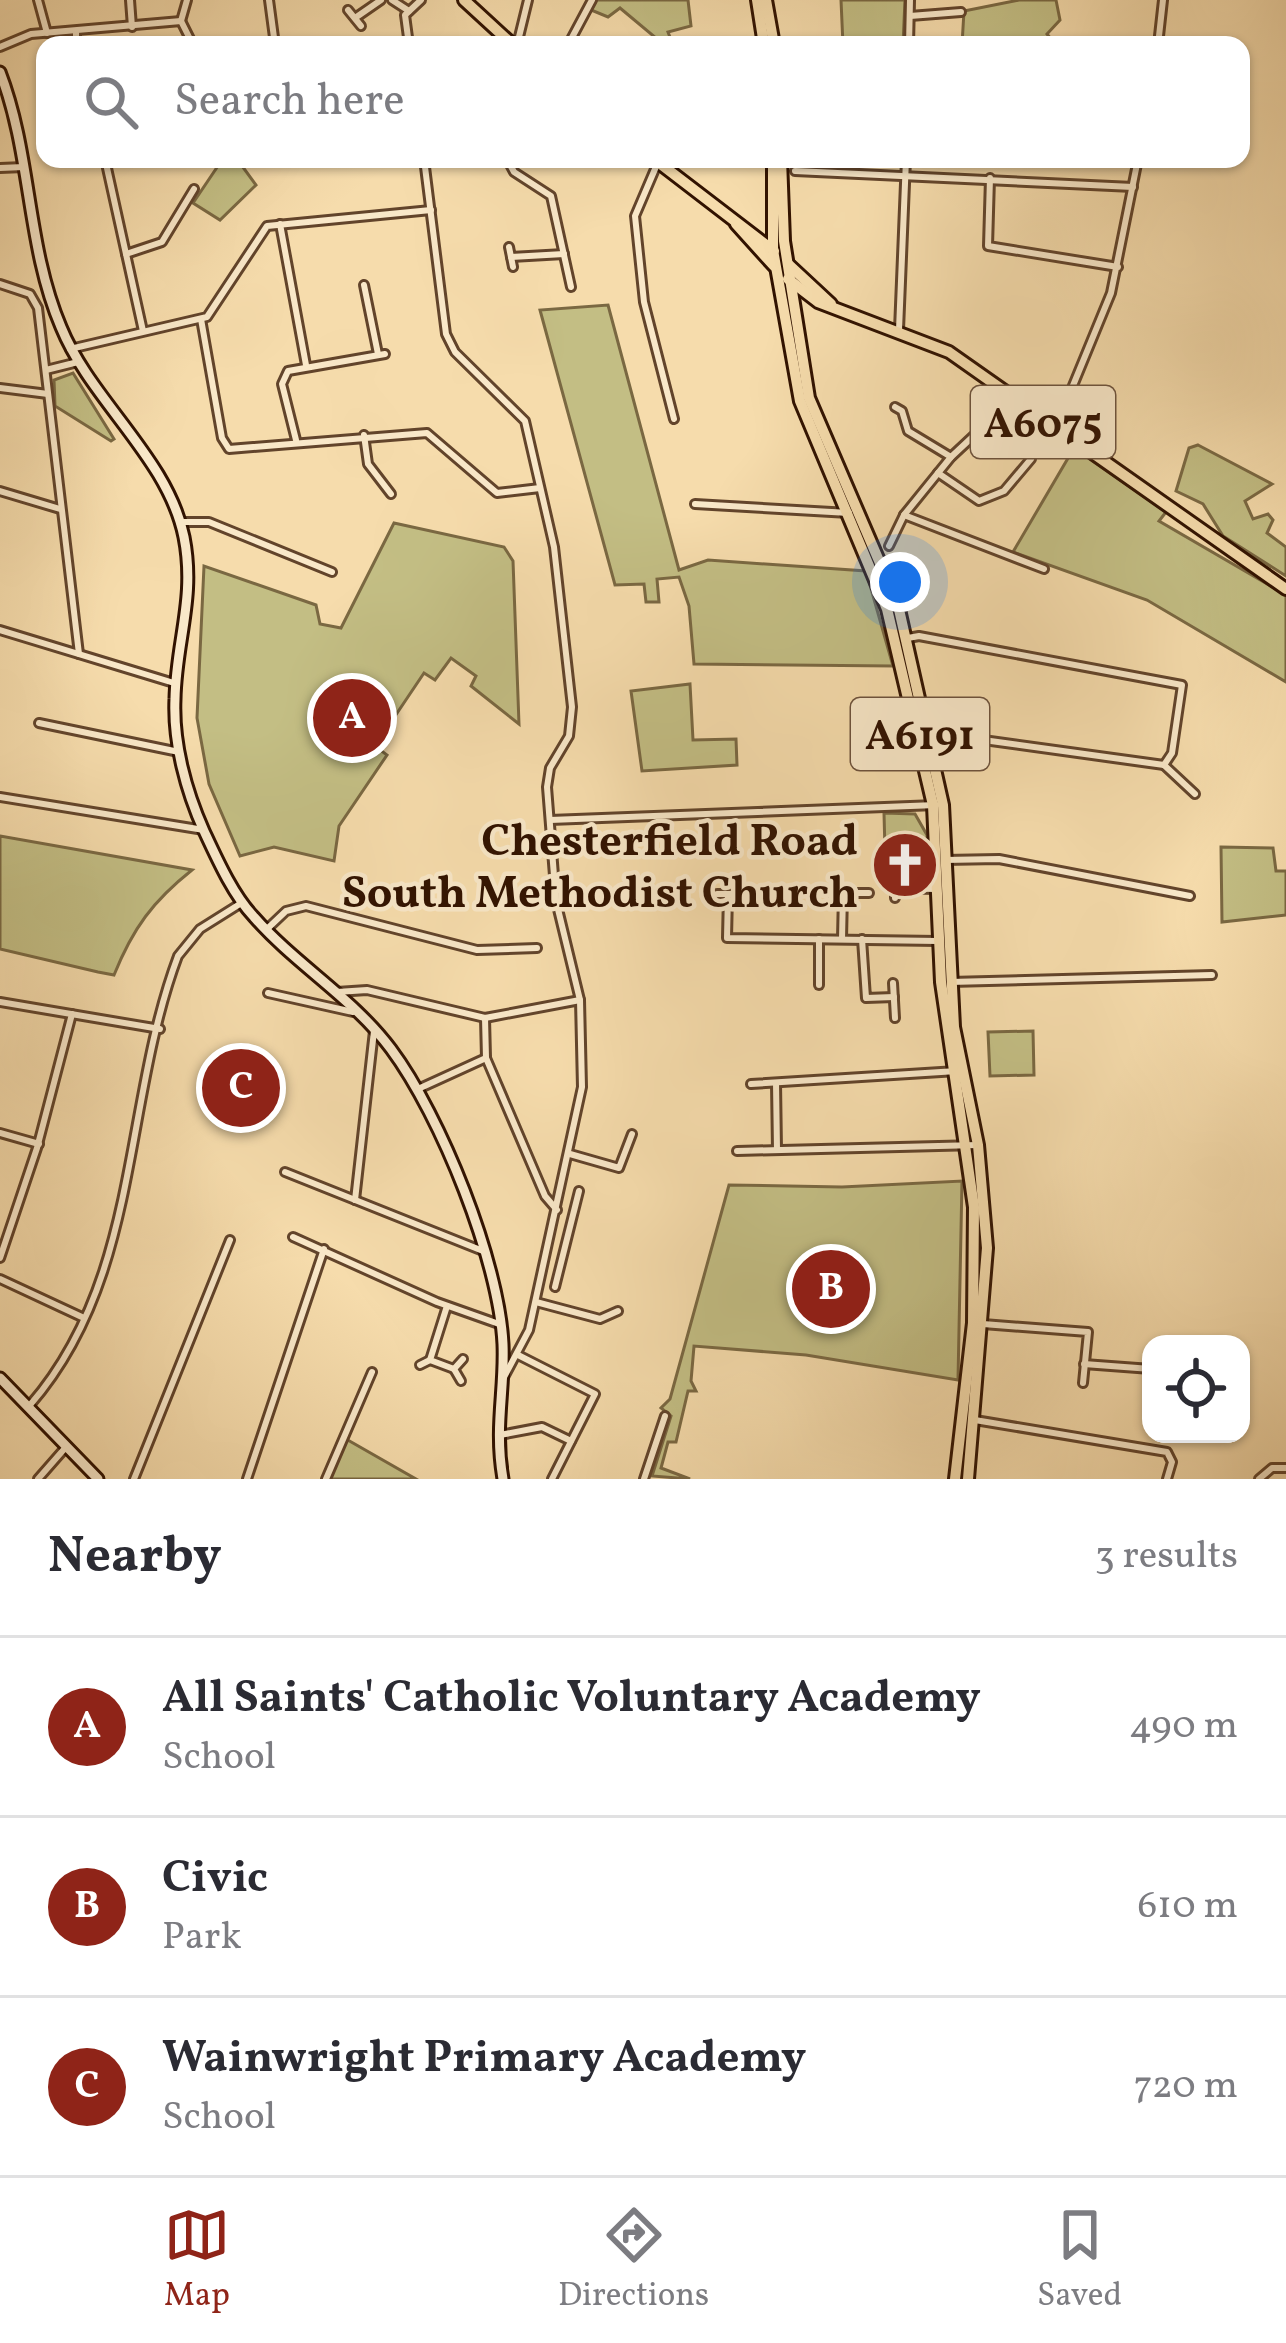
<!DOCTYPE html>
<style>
:root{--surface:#fff;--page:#f7f7f7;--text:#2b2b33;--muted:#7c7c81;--line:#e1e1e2;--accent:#8f2418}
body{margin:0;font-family:Vollkorn,serif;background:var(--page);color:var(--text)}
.controls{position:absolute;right:36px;bottom:36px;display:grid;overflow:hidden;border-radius:24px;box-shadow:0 3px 9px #0004}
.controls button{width:108px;height:108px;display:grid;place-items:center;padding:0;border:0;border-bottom:3px solid var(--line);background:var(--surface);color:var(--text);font:60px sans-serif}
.you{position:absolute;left:900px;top:582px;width:42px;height:42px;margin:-30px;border:9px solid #fff;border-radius:50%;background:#1a73e8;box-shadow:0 0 0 18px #1a73e833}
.badge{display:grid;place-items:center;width:78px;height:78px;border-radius:50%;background:var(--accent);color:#fff;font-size:39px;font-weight:700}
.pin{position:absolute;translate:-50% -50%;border:6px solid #fff;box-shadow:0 3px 12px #0006}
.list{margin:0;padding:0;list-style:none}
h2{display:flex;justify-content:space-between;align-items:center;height:156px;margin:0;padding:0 48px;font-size:51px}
h2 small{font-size:39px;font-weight:400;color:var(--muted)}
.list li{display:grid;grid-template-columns:78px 1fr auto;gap:36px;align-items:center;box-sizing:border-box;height:180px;padding:0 48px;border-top:3px solid var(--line)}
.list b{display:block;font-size:45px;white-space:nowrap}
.list p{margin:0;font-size:39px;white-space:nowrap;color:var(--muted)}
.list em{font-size:39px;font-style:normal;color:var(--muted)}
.icon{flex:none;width:66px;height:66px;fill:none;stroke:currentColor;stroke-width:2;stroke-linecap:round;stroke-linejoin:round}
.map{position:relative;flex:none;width:1286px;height:1479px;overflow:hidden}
.search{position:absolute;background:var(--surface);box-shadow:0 3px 9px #0004;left:36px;right:36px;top:36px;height:132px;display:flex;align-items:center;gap:30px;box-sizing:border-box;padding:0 42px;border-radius:24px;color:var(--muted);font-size:45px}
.sheet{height:696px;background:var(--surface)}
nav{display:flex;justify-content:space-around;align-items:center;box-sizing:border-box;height:168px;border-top:3px solid var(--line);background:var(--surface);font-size:33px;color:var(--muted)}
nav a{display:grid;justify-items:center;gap:6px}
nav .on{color:var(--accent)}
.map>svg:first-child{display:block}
.green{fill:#c3be84;stroke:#7a6842;stroke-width:3}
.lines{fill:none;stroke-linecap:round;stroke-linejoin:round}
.street-casing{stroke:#62442b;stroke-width:12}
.secondary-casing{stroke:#311200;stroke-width:15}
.primary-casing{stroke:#311200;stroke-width:16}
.street{stroke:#f9e8c9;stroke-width:6}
.secondary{stroke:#f9e8c9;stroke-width:9}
.primary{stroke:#f6dcac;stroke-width:10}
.labels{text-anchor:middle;stroke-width:9;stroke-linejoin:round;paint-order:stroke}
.shield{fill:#f9e8c9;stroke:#6d523c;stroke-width:3}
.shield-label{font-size:42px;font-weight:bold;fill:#311200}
.poi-label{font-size:45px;font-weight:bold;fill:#311200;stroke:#f9e8c9;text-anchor:end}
</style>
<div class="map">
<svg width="1286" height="1479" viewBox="0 0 1286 1479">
<rect width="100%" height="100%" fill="#f6dcac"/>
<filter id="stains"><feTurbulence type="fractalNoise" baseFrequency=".00167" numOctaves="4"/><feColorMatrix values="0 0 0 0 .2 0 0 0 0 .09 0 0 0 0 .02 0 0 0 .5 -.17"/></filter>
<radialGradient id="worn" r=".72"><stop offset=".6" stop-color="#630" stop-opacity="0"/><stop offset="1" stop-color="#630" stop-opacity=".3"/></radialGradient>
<g class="green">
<polygon points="596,0 688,0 691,26 668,32 673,45 645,45 656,38 620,8 608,17 591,10"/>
<polygon points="841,0 905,0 903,45 843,45"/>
<polygon points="1019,0 1056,0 1060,20 1047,34 1056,45 962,45 964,11"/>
<polygon points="237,159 256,185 220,220 193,203 222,160"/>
<polygon points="608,305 679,570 708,560 866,571 893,666 694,664 689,606 679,577 657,579 659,602 646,602 644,584 615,585 540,310"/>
<polygon points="73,373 114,439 111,441 55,406 54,380"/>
<polygon points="1198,445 1272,484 1245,501 1253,519 1268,514 1273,520 1267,533 1286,547 1286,576 1223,536 1203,504 1176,491 1189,448"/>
<polygon points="1074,448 1166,512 1159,521 1286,595 1286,682 1147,600 1013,552"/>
<polygon points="394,523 504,547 513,561 519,724 471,686 476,676 451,658 435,680 424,673 375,746 387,755 339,826 334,861 274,847 240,856 209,784 197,718 204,566 316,605 320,624 341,628"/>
<polygon points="690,684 693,740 736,739 737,765 642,771 631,691"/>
<polygon points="884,813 915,814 927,835 928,857 920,856 919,848 885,851"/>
<path d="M0,836l192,34c-39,31 -59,58 -78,105l-16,-3 -98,-23z"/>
<polygon points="1221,847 1273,848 1276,871 1286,871 1286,915 1222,922"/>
<polygon points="1033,1031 1034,1075 990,1076 988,1032"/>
<polygon points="962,1181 958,1380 806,1355 694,1346 691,1381 696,1391 688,1391 676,1442 668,1442 661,1468 690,1479 652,1476 671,1416 661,1408 670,1399 729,1185 842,1187"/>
<polygon points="346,1439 416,1479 330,1479"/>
</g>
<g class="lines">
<g class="street-casing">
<g id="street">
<polyline points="38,0 47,33"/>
<polyline points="130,0 132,27"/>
<polyline points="269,0 275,45"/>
<polyline points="392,0 409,11"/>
<polyline points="348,10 361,26"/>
<polyline points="910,16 961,12"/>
<polyline points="355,18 381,0"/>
<polyline points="181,21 193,45"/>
<polyline points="181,21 187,0"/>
<polyline points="76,31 76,45"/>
<polyline points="409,45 405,15 421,0"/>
<polyline points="517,45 528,0"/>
<polyline points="568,45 592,0"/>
<polyline points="909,45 910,0"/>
<polyline points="1158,45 1163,0"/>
<polyline points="0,47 31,34 181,21"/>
<polyline points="105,159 143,331"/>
<polyline points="424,159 446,334 455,352 525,421 554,547 572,707 569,736 550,768 547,787 556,901 580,1000 582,1087 529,1330 503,1379"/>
<polyline points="507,159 514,172 551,196 571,287"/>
<polyline points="658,162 635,216 644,302 674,419"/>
<polyline points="0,168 24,167"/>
<polyline points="795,171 1133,187"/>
<polyline points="990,178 988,246 1118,267"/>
<polyline points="280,224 306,365"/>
<polyline points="509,247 513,267"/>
<polyline points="126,254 162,242 194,189"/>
<polyline points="511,257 564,254"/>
<polyline points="0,284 30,294 38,308 79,654"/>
<polyline points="364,285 378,354"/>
<polyline points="201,319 222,438 229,449 427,433 497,493 540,488"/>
<polyline points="899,330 906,159"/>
<polyline points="70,349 207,317 267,226 431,210"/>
<polyline points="46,370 78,362"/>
<polyline points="0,388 48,394"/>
<polyline points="895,407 902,411 908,431 951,457"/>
<polyline points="1056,427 1111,293 1138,159"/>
<polyline points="364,435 368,464 391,494"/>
<polyline points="296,440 282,384 288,371 385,354"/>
<polyline points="938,473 979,501 1004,491 1031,459"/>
<polyline points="0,491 60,509"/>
<polyline points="695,504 849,513"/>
<polyline points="904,515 1044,569"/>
<polyline points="179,522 209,522 332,572"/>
<polyline points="889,546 904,515 951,457 1012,400"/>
<polyline points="0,630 174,683"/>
<polyline points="908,638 919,636 1182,685 1172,753 1164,765"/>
<polyline points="39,723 179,752"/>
<polyline points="925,738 947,735 1164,765"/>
<polyline points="1164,765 1195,794"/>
<polyline points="0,797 204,830"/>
<polyline points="550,820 936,805"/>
<polyline points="944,860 999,859 1190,896"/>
<polyline points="827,893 869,893"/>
<polyline points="717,894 738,894"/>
<polyline points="728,894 727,938 938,941"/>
<polyline points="895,898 895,888 935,889"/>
<polyline points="267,929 286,911 306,906 477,950 537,948"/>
<polyline points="842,939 843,893"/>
<polyline points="862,939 866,998 894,997"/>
<polyline points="950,982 1212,975"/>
<polyline points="893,983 895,1018"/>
<polyline points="819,985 819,939"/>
<polyline points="337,992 367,990 485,1018 580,1000"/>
<polyline points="268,993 353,1012"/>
<polyline points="0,1002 160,1029"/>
<polyline points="485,1018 486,1058 545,1196 557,1210"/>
<polyline points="776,1083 777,1150"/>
<polyline points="751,1084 957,1071"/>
<polyline points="418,1089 486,1058"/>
<polyline points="0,1133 39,1144"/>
<polyline points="737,1151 978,1145"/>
<polyline points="570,1154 619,1168 632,1134"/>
<polyline points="285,1172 483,1251"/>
<polyline points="355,1200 374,1031"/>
<polyline points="293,1237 437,1302 499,1324"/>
<polyline points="0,1258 37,1148 72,1014"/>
<polyline points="0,1279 84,1318"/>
<polyline points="555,1287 579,1191"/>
<polyline points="536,1302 600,1319 618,1311"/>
<polyline points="447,1306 430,1360 454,1369"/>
<polyline points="983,1324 1088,1332 1083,1383"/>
<polyline points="518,1355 595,1394 552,1479"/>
<polyline points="1084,1364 1151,1369"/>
<polyline points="420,1365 430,1360"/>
<polyline points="461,1381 454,1369 463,1359"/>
<path d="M30,1405c111,-128 92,-300 148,-449l22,-27 43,-27"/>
<polyline points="975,1420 1167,1452 1172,1462 1167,1479"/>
<polyline points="500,1435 542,1427 571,1441"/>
<polyline points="38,1479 66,1447"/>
<polyline points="134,1479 230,1240"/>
<polyline points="247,1479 324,1249"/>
<polyline points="326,1479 372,1372"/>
<polyline points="644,1479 665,1416"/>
<polyline points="1259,1479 1272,1468 1286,1468"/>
</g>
</g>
<g class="secondary-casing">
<g id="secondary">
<path d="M0,72c32,83 26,173 61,255 30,74 107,131 123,210 12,61 -8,104 -9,162 -2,44 11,92 29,132 13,28 29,64 50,86 42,48 99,81 137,132 50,67 108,212 112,295 2,47 -9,82 0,135"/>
<polyline points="0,1378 98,1479"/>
</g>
</g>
<g class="primary-casing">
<g id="primary">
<polyline points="464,0 513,45"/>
<polyline points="757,0 764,45"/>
<polyline points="766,0 774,45"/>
<polyline points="654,159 774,251"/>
<polyline points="773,159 773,250 800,401 887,609 933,805 941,982 974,1207 973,1323 955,1479"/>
<polyline points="781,159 784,241 809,398 898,605 943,805 954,1027 978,1145 987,1248 968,1479"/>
<polyline points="736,224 774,266"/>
<polyline points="788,264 831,304"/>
<polyline points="788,279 818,302 949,352 1286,589"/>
</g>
</g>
<use href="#street" class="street"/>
<use href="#secondary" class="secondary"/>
<use href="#primary" class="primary"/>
</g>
<defs>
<g id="church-disc" transform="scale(3.45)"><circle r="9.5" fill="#8f2418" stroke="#f9e8c9"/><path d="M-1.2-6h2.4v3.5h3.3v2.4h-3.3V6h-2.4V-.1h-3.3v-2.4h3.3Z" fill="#fff"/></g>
</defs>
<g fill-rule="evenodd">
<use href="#church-disc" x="905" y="865"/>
</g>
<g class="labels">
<g class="shield">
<rect x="971" y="386" width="144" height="72" rx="9"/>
<rect x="851" y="698" width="138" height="72" rx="9"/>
</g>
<g class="shield-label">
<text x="1043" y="437">A6075</text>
<text x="920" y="749">A6191</text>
</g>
<g class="poi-label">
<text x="858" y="855">Chesterfield Road<tspan x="858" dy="52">South Methodist Church</tspan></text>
</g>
</g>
<rect width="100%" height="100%" filter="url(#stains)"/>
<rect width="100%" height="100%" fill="url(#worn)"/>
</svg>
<div class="controls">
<button><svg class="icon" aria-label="locate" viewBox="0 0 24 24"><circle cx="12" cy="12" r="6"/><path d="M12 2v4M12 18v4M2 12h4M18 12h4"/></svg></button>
</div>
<div class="you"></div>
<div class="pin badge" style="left:352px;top:718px">A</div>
<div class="pin badge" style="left:831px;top:1289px">B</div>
<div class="pin badge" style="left:241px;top:1088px">C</div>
<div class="search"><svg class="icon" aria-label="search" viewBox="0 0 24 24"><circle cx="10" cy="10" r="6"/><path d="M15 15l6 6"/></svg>Search here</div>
</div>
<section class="sheet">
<h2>Nearby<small>3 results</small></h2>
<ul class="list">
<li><span class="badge">A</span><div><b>All Saints' Catholic Voluntary Academy</b><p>School</p></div><em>490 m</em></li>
<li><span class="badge">B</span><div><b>Civic</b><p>Park</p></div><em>610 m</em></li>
<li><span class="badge">C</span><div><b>Wainwright Primary Academy</b><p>School</p></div><em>720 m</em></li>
</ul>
</section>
<nav>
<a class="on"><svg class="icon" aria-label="map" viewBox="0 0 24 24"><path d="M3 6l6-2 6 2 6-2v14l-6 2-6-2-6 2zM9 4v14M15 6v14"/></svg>Map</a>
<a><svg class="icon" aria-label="directions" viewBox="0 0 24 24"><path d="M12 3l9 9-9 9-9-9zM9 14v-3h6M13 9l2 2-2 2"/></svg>Directions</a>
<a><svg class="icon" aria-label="saved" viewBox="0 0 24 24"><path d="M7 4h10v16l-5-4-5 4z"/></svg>Saved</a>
</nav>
